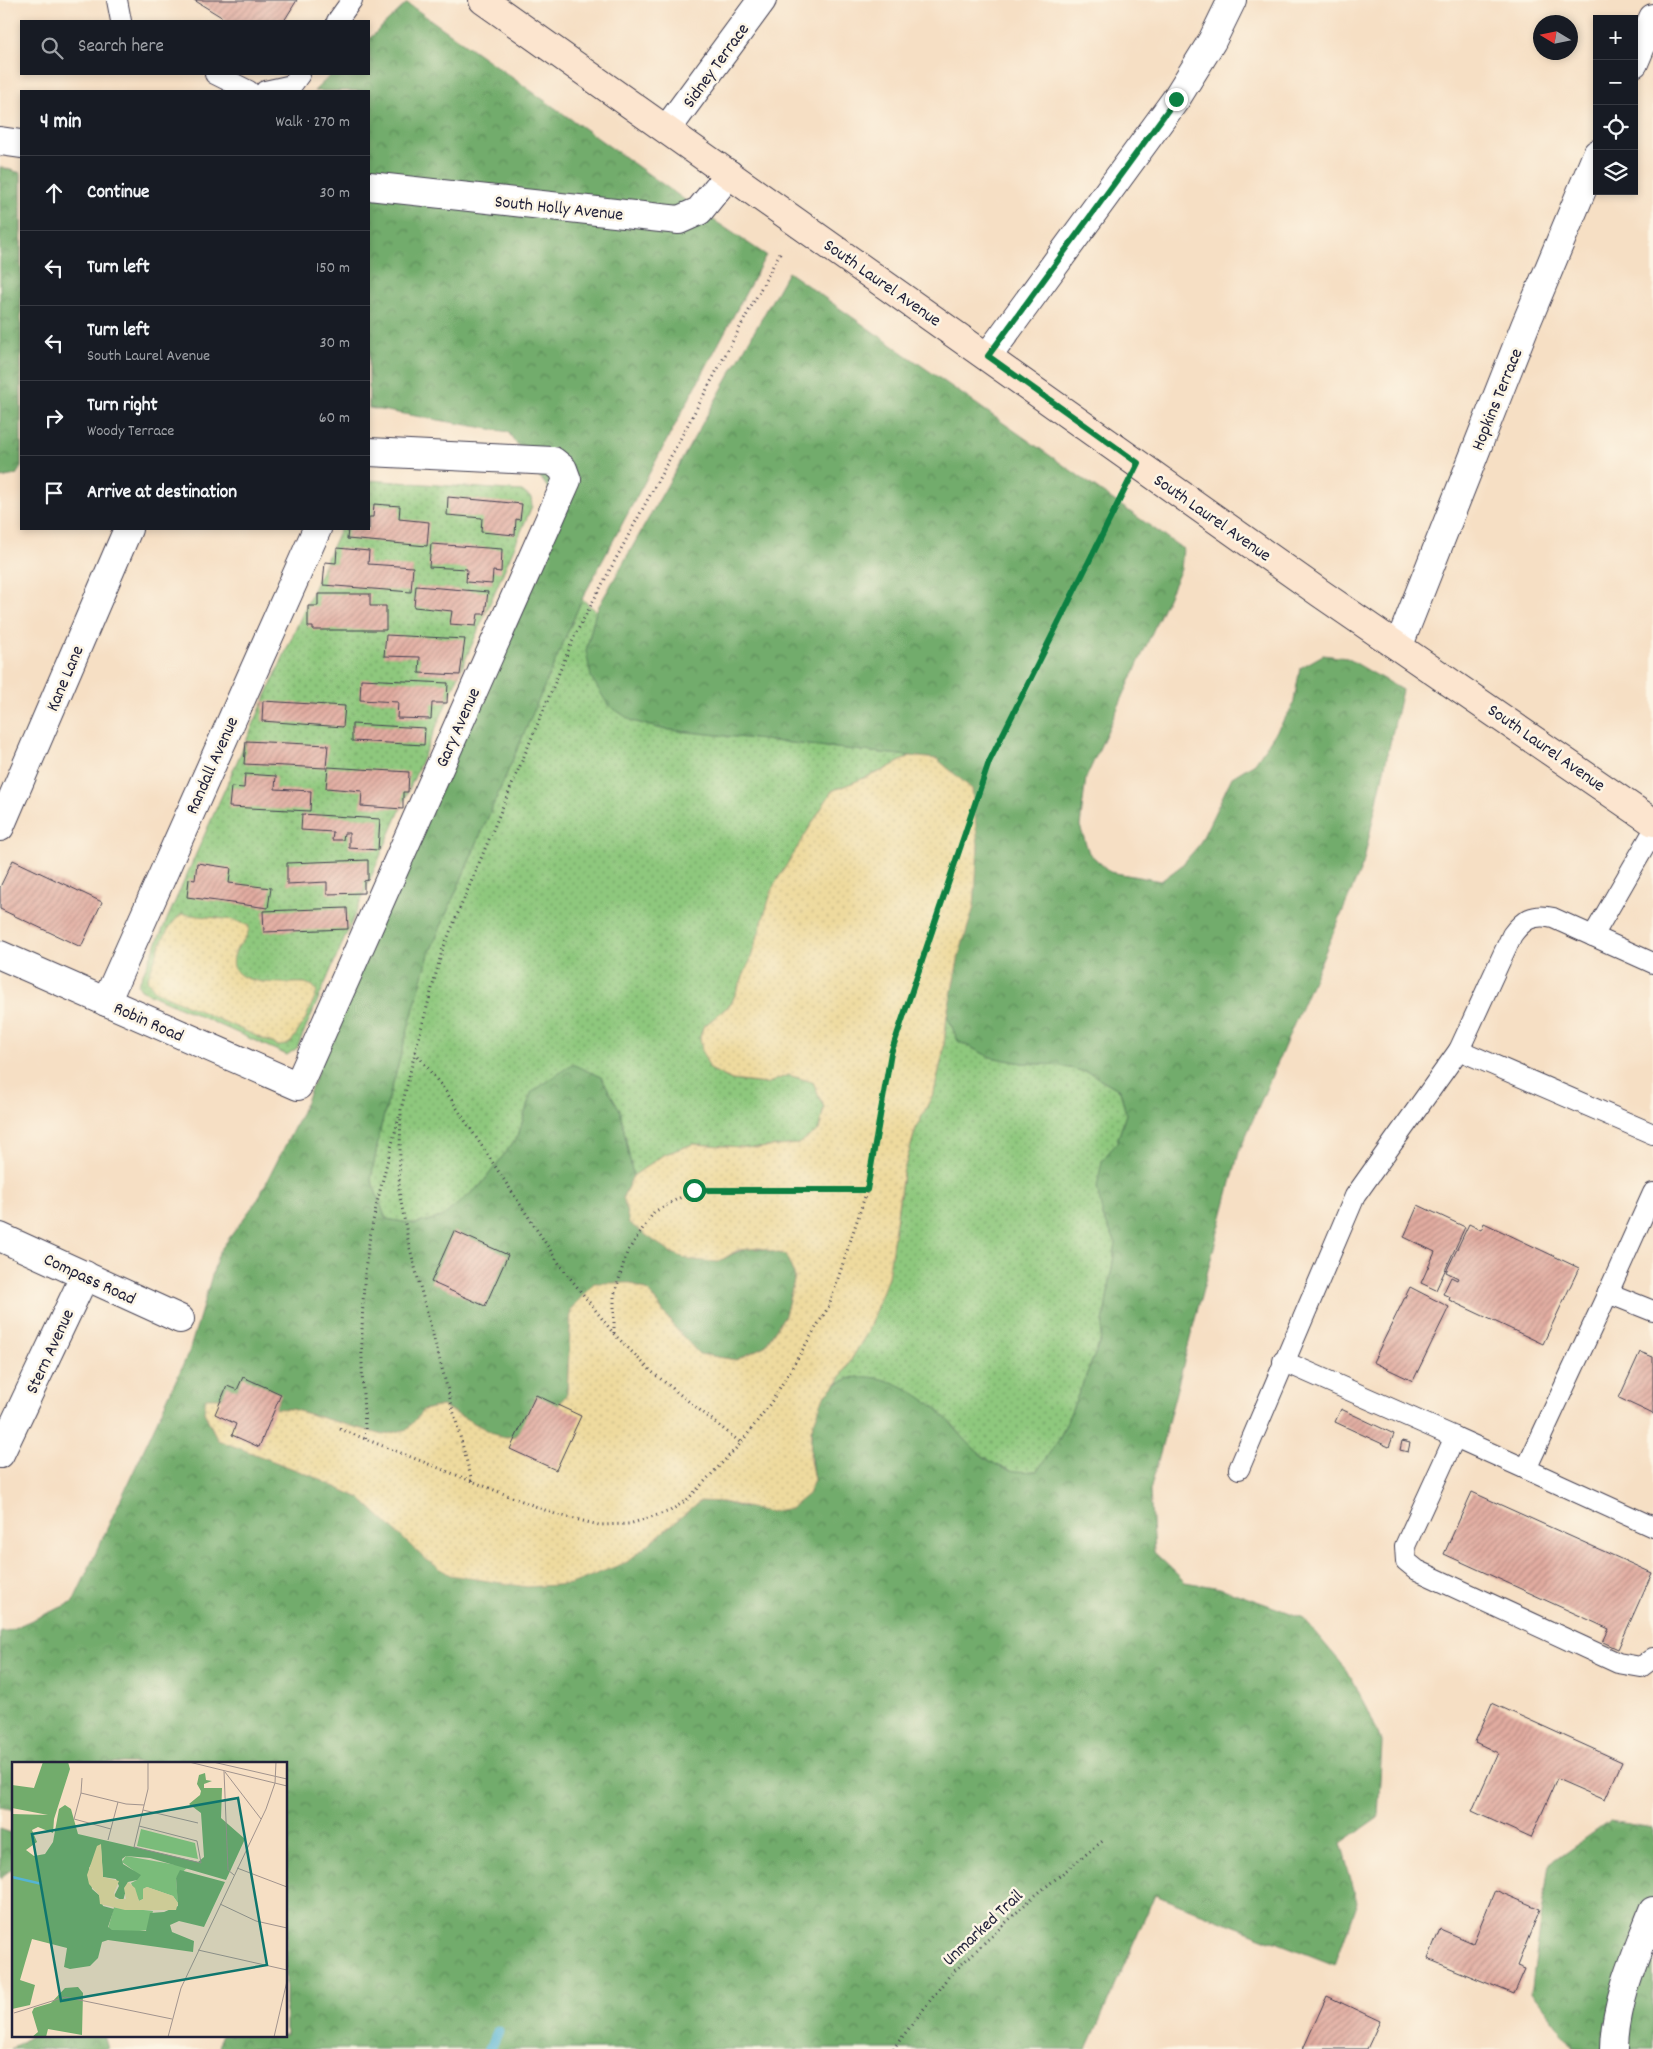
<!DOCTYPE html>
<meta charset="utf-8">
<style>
:root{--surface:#171b24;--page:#20242c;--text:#f1f3f6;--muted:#9ea1a6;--line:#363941}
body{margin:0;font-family:Dekko,sans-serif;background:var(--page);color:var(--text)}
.controls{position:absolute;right:15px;top:15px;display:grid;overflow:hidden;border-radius:0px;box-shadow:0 2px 8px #0003}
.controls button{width:45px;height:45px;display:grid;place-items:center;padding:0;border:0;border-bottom:1px solid var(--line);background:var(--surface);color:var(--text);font:25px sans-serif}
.compass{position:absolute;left:1533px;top:15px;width:45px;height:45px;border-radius:50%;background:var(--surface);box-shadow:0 2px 8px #0003;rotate:280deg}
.stop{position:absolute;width:15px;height:15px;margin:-11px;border:4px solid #0b8043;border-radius:50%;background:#fff}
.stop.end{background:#0b8043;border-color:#fff;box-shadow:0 1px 5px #0008}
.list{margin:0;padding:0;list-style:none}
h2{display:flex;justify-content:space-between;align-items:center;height:65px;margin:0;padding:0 20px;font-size:21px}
h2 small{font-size:16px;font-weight:400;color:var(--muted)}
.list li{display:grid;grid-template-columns:32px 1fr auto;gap:15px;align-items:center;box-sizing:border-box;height:75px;padding:0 20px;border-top:1px solid var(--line)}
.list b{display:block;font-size:19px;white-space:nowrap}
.list p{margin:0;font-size:16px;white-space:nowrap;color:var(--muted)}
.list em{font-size:16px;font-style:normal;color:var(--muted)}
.icon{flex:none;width:28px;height:28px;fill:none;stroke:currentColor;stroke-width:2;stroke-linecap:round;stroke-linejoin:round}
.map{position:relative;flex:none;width:1653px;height:2049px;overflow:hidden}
.search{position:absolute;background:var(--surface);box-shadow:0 2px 8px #0003;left:20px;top:20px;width:350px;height:55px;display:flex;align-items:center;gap:12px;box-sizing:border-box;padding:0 18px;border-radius:0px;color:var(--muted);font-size:19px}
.panel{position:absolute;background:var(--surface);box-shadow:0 2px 8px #0003;left:20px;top:90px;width:350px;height:440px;border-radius:0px}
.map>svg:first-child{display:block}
.grass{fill:url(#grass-dots);stroke:#58755c}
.forest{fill:url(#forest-crowns);stroke:#4a6754}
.sand{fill:url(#sand-dots);stroke:#887e6c}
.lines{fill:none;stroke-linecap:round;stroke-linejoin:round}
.stream{stroke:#55b4d3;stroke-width:11}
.building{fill:url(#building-hatch)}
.lane-casing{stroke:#423e50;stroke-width:22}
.street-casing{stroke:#423e50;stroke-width:30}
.secondary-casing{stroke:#423e50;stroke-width:30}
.path{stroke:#423e50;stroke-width:3;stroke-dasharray:1 4;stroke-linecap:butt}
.lane{stroke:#fff;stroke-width:20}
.street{stroke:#fff;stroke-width:28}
.secondary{stroke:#fce5cf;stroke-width:28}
.route{stroke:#0b8043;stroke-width:6}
.labels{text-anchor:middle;stroke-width:5;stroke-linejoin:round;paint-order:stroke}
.street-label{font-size:18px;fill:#22223b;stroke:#fcf5e5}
.inset-river{fill:none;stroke:#55b4d3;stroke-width:2.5}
.inset-road{fill:none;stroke:#a1938d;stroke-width:1}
.view{fill:#0f766e;fill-opacity:0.15;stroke:#0f766e;stroke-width:2.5}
.inset-edge{fill:none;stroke:#22223b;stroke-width:2.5}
</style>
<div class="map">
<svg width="1653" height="2049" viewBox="0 0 1653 2049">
<defs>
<pattern id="grass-dots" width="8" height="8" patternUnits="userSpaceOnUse" patternTransform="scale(1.25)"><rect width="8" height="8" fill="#8ec87d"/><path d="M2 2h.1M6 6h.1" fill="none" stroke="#74a268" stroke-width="1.8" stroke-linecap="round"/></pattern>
<pattern id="forest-crowns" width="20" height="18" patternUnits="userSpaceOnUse" patternTransform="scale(1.25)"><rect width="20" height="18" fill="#72ac6c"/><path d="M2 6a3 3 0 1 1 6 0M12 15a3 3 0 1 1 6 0" fill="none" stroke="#5d8c5a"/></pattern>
<pattern id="sand-dots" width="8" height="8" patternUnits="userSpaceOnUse" patternTransform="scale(1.25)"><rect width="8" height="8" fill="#eeda9e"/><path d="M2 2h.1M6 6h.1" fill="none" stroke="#ccbb89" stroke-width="1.8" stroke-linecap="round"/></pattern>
<pattern id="building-hatch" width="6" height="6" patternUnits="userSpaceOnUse" patternTransform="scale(1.25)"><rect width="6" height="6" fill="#e2aca0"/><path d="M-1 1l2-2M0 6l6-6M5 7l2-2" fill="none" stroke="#b78c84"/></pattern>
</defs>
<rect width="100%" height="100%" fill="#fcf5e5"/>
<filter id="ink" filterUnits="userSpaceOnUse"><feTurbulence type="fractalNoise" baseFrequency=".02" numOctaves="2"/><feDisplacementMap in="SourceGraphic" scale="10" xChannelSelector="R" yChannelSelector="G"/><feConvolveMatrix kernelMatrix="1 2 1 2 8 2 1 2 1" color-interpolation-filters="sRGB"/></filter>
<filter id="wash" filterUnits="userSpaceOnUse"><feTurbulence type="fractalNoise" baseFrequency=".0096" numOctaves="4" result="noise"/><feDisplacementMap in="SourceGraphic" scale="20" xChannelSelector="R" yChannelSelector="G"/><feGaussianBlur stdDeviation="1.12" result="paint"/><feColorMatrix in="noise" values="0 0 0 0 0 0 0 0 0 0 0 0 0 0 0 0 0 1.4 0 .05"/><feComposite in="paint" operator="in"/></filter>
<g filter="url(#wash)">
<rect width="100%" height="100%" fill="#f6dfc4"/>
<g class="grass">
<polygon points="369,480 522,491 531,498 532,506 297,1048 287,1055 141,990 138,985 340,529 369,529"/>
<polygon points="582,599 596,611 586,651 632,721 662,729 910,756 884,770 832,791 808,833 731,1004 703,1027 700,1037 710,1069 732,1080 766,1084 788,1075 813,1082 824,1107 819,1130 799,1144 758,1148 693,1144 663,1155 633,1176 620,1110 601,1077 531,1093 518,1136 481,1185 442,1217 415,1224 386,1219 371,1179 381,1126 429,954"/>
<polygon points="947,1015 958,1041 990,1057 1022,1063 1057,1065 1090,1073 1120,1090 1126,1114 1117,1142 1102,1161 1103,1217 1116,1243 1100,1342 1060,1438 1037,1471 1017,1472 996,1465 971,1447 953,1425 854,1377 837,1383 867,1333 896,1223 903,1173 916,1128 934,1092 943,1053"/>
</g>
<g class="forest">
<path d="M407,3l302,214 57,38 -184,344 -153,355 -48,172 -10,53 15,40 29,5 27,-7 39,-32 37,-49 13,-43 41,-29 29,13 19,33 13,66 -10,21 95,65c29,-17 36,-16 68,-7l9,22 -10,38 -20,31 -29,14 -37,-6 -24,-26 -26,-36 -18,-9 -60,27 -4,84 -32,42 -35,1 -58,-31 -19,4 -14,19 -26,6 -92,-26 -87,3 14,28 94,36 48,22 20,19 247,45 73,-61 22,1 23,6 69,-28c-5,-29 -7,-67 16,-90 29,-28 76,-6 103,16 23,19 37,46 64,59 13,7 25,7 40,6l23,-33 40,-96 16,-99 -13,-26 -6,-30 5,-26 15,-19 9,-28 -6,-24 -30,-17 -33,-8 -35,-2 -32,-6 -32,-16 -11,-26 12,-60 15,-49 4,-60 -41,-87 -275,-30 -30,-8 -24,-16 -17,-28 -5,-26 10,-40 192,-339 395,277 -2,20 -95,209 -6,48 9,27 21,19 51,9 20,-15 18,-21 33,-68 23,-14 21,-31 17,-26 7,-38 23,-13 24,3 55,32 -39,174 -124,288 -89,339 4,61 31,30 35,6 82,29 45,53 21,40 14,33 -4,74 -37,26 16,59 -22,63 -180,-70 -68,154h-868l2,-14h65v-272h-272v47l-14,-3v-176h7l66,-29 116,-250 30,-100 39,-53 42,-83 250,-625 -42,-59 -139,-24v-317h-55l18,-17h37v-35z"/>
<polygon points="0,167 21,173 21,467 16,475 0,478"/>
<polygon points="1610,1821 1653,1828 1653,2049 1575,2049 1531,1992 1549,1864"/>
<polygon points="0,1829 14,1834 14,1865 13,1868 0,1878"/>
<polygon points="32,2035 104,2035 108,2049 11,2049"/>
</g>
<g class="sand">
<polygon points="910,756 937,759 972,789 978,846 974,907 959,955 947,1015 943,1053 934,1092 916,1128 903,1173 888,1277 867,1333 837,1383 824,1396 811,1430 810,1460 814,1480 808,1494 791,1508 769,1512 722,1502 700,1501 627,1562 571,1584 527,1587 450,1575 424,1558 360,1498 312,1476 218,1440 204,1412 206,1398 230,1398 246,1408 291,1409 383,1435 408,1429 423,1410 442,1406 500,1437 535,1435 567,1394 571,1309 594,1283 631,1283 649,1292 675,1328 699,1354 736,1360 765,1346 785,1315 795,1277 786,1255 760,1248 738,1250 718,1262 690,1260 670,1252 629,1223 623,1197 633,1176 663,1155 693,1144 758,1148 798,1144 819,1130 824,1107 813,1082 788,1075 766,1084 732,1080 710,1069 702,1051 700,1037 703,1027 731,1004 750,961 773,887 832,791 884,770"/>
<path d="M182,914l52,6 15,6c0,13 -11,17 -14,27 -13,36 50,29 70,30l8,3 4,6 -13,30 -13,20 -5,3 -7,1 -124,-55 -8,-11c9,-22 16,-52 35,-66z"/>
</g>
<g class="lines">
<polyline class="stream" points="490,2049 498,2031"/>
</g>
<g id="blocks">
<g class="building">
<polygon points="194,0 297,0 284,21 228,21"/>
<polygon points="448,497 522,504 520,520 516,519 515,535 481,532 482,518 447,515"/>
<polygon points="374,504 400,506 399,519 429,522 427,546 347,539 348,529 369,529 369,517 373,517"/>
<polygon points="431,544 502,549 501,572 493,571 492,584 466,582 467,569 429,567"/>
<polygon points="337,548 369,551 368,564 413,567 411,592 323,585 325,562 336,563"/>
<polygon points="416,586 488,592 485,614 478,614 476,626 450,624 452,611 414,607"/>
<polygon points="318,594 370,594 370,606 386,606 386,630 313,630 313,627 308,627 308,606 318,606"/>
<polygon points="386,635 465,639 460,675 419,673 420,657 384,656"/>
<polygon points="361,679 448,683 447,703 432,703 431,719 397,718 398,702 360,700"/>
<polygon points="263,701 345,706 343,727 262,721"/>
<polygon points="352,724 425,728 424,745 352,741"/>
<polygon points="246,741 328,745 326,768 244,764"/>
<polygon points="328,767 409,772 408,792 403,792 403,809 361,806 362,791 326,788"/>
<polygon points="245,774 276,776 275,789 311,791 310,811 229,807 231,787 244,788"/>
<polygon points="302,814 380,819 378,850 349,848 349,833 344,833 343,840 332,840 333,832 301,830"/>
<polygon points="13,860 102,902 81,947 0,909 0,887"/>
<polygon points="368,860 368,880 364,881 364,893 327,894 327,882 287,884 287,863"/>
<polygon points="197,863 231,868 229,883 271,888 268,908 187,897 189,879 195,880"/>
<polygon points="347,908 348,929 264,932 263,911"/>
<polygon points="1418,1205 1465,1227 1436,1290 1421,1283 1435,1252 1404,1237"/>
<polygon points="1484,1223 1579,1268 1543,1344 1449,1300 1450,1297 1443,1294 1451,1277 1457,1280 1458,1278 1446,1272 1469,1224 1481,1230"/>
<polygon points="454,1231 508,1255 485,1306 431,1282"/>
<polygon points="1410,1287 1449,1307 1413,1381 1373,1362"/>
<polygon points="1640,1352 1653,1357 1653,1414 1619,1398"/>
<polygon points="243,1377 281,1394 259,1447 232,1435 236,1424 215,1414 227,1386 237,1390"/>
<polygon points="536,1395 581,1416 556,1470 510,1449"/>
<polygon points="1341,1409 1394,1434 1389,1447 1335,1422"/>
<polygon points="1402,1441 1410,1443 1408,1452 1400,1450"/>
<polygon points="1472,1492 1652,1573 1618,1649 1603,1642 1609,1629 1444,1554"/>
<polygon points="1492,1703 1622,1762 1605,1800 1557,1779 1531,1838 1472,1811 1498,1753 1475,1742"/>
<polygon points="1495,1890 1540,1909 1517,1966 1525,1969 1514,1994 1428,1959 1440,1929 1473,1943"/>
<polygon points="1327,1996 1380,2021 1367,2049 1303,2049"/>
</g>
</g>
</g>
<g filter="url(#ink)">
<use href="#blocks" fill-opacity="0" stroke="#423e50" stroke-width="1"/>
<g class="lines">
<g class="lane-casing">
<g id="lane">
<polyline points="117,0 121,21"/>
<polyline points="337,21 352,0"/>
<polyline points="215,74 249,91"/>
<polyline points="265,91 292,85 300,74"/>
<polyline points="1593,936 1653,832"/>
<path d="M1653,963l-100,-45c-20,-5 -30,2 -41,17l-53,115 194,84"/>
<polyline points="1608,1293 1653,1193"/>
<polyline points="1653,1311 1608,1293 1526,1469 1653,1527"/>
<polyline points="1283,1361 1455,1437"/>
<polyline points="1239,1469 1355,1196 1459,1050"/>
<polyline points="1526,1469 1455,1437 1405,1546 1406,1561 1417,1570 1618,1663 1641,1667 1653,1658"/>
</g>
</g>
<g class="street-casing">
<g id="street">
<polyline points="1634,63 1653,18"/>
<polyline points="667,129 762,0"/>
<polyline points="0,141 21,144"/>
<polyline points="369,186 679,220 699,211 729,174"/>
<polyline points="988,356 1176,99 1212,41 1232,0"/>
<polyline points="1399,645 1525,326 1597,154"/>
<polyline points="0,827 128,529"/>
<polyline points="0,955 298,1086 567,480 563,469 553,461 369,452"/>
<polyline points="106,1002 317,529"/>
<polyline points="0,1237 180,1319"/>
<polyline points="0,1454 85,1275"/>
<path d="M1614,2049c1,-48 22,-94 39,-138"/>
</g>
</g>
<g class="secondary-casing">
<polyline id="secondary" points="483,0 1320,593 1653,822"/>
</g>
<g class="path">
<polyline points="415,1052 447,1093 560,1265 614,1334 652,1372 741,1443"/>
<polyline points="614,1333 614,1296 627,1252 654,1212 694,1190 867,1190"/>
<polyline points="340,1429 555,1514 599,1525 629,1524 670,1511 688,1499 741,1443 770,1404 829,1306 867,1190 891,1053 989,762 1123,492"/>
<path d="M366,1439c-5,-59 -6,-117 0,-176 6,-49 21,-98 33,-146"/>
<polyline points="472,1481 409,1245 399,1191 401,1110 415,1052 442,951 575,635 781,251"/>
<polyline points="893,2049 949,1976 1032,1898 1105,1839"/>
</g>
<use href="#lane" class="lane"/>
<use href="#street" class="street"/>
<use href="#secondary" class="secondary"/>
</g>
</g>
<g class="lines" filter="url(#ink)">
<polyline class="route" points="694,1190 867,1190 891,1053 989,762 1138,463 988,356 1176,99"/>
</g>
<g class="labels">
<g class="street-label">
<text transform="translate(715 65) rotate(-54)" y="6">Sidney Terrace</text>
<text transform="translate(559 207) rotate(6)" y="6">South Holly Avenue</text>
<text transform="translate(883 282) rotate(35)" y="6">South Laurel Avenue</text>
<text transform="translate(1496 399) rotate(-68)" y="6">Hopkins Terrace</text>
<text transform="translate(1213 517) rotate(35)" y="6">South Laurel Avenue</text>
<text transform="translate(64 678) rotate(-67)" y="6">Kane Lane</text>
<text transform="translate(457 727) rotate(-66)" y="6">Gary Avenue</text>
<text transform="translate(1547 747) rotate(35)" y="6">South Laurel Avenue</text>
<text transform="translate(211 765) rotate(-66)" y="6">Randall Avenue</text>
<text transform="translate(149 1021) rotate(24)" y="6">Robin Road</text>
<text transform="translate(90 1278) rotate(25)" y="6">Compass Road</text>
<text transform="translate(49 1351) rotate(-65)" y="6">Stern Avenue</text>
<text transform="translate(982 1927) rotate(-43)" y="6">Unmarked Trail</text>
</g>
</g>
<g transform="translate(12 1762)">
<rect width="275" height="275" fill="#f6dfc4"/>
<path d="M129,67l54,14 3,16 -61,-13zM114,94l62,11 -12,11 2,25 -5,-7 -26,-9 -4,2v10l-4,2 -8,-18 6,-3 -4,-10 -11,-8zM102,145l39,4 -5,19 -26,3 -14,-4z" fill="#8ec87d"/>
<path d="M31,0h25l2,7 -16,50 -1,14 -15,-6 -6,3 5,12 -11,8 8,6 11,-2 8,-12 6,-33 6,-4 6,4 7,25 120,28 6,-5 -3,-44 -12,-9 11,-9 1,-4 -4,-7 2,-9 6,-2 1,7 6,1 -8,3v4h18l-1,30 24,21 -19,41 -76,-22 -24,-2 -4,3 1,5 18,11 -4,5 -9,2 -5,19 -9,-5 5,-10 -3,-7 -13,-2 -2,-29 -12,20 3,21 7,6 4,11 11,3 -6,18 4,3 34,1 4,-18 14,-1 14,-6 -2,-28 4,-8 45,12 -21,45 -25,-6 -9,4 2,7 22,9 -1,11 -85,-12 -6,2 -4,16 -8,8 -20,3 -6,-2 3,-19 -35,-9 -12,41 15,5 -5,20 -18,4v-195l36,1 -36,-7v-23l22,3zM66,225l5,6 -1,42 -34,-6 -2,8h-14l6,-5 -6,-20 2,-4 17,-5 14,-15z" fill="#72ac6c"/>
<path d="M89,82l2,33 16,4 -5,12 2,6h10l-2,-11 4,-6 7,6 4,13 4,-2v-10l4,-2 26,9 5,7 -2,7h-51l-25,-6 -1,-9 -10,-11 -2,-9 10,-29z" fill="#eeda9e"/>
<path class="inset-river" d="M0,115l30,7"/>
<path class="inset-road" d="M177,0l98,24M201,0l74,17M212,9l4,99 6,5M213,10l36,47M70,16l-1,15 45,11 18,1M69,31l-7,26 37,10M131,48l55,13M127,64l58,15 4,22 -67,-16 5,-21 9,-37v-27M96,78l10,-38M225,106l50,19M208,142l36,17 31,7M186,188l89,20M2,251l51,-16 107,22M156,275l13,-49 85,-179 9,-26 1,-21M262,275l13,-56"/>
<path class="view" d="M226,36l29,167 -206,36 -29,-167z"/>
<rect width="275" height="275" class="inset-edge"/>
</g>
</svg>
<div class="controls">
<button>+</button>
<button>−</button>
<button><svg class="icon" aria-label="locate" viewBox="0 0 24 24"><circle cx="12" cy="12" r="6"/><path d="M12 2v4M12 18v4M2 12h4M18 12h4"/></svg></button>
<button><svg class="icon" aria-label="layers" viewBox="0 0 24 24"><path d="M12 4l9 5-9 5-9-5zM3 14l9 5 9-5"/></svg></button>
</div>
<svg class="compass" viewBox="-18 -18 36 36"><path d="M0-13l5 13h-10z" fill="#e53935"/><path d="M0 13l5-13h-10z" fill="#9ea1a6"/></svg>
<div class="stop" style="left:694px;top:1190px"></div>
<div class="stop end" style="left:1176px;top:99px"></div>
<div class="search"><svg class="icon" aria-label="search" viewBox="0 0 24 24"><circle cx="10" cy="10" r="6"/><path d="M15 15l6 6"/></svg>Search here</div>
<section class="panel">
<h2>4 min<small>Walk · 270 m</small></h2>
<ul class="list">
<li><svg class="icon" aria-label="ahead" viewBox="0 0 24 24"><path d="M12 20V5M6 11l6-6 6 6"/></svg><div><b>Continue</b></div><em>30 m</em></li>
<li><svg class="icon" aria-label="left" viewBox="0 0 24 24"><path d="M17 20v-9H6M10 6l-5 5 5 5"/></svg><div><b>Turn left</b></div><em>150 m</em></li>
<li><svg class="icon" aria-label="left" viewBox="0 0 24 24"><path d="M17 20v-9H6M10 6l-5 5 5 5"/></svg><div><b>Turn left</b><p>South Laurel Avenue</p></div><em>30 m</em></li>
<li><svg class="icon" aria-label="right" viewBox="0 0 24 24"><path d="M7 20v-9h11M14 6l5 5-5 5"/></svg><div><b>Turn right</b><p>Woody Terrace</p></div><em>60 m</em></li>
<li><svg class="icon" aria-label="arrive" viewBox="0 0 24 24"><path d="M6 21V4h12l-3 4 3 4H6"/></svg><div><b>Arrive at destination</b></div></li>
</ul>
</section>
</div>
